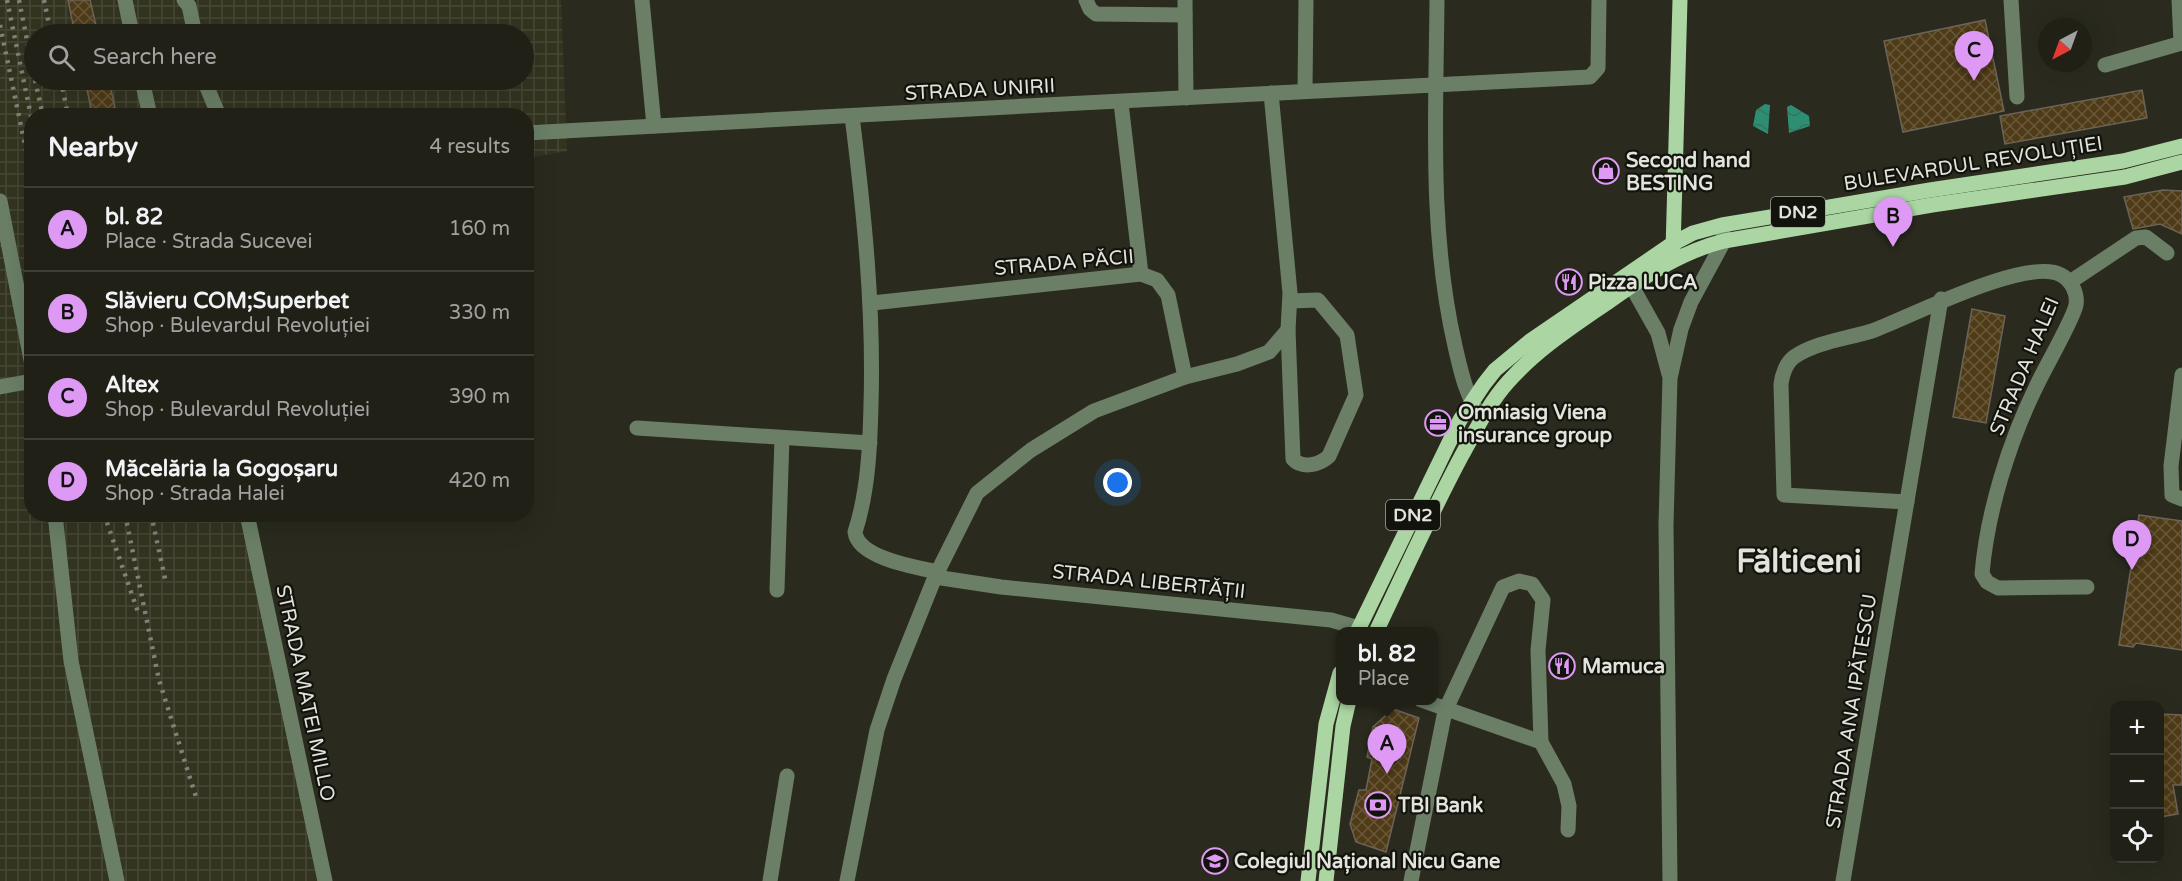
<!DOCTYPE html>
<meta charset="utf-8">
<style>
:root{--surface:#202016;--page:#28281f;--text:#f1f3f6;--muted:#a2a3a1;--line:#3d3e35;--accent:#dd99f3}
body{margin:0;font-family:"Varela Round",sans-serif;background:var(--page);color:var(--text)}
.controls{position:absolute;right:18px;bottom:18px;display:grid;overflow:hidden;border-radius:12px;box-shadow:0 6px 24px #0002}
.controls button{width:54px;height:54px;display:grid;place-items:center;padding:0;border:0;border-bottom:2px solid var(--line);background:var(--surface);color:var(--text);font:30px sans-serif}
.compass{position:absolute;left:2038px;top:18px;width:54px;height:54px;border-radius:50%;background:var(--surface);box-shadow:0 6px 24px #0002;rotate:221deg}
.you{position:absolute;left:1118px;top:483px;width:21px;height:21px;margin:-15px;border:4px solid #fff;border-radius:50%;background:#1a73e8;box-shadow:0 0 0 9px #1a73e833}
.badge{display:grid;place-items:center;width:39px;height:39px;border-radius:50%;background:var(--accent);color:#111;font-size:20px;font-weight:700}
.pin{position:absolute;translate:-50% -50px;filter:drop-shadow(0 2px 3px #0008)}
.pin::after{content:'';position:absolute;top:32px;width:21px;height:18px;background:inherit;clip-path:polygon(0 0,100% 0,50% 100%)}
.popup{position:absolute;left:1336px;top:627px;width:102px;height:78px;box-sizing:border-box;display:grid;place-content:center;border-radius:12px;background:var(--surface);filter:drop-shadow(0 2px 4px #0005);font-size:20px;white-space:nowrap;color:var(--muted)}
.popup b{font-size:22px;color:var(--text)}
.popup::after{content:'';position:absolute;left:50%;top:100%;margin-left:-12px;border:12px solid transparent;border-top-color:var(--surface)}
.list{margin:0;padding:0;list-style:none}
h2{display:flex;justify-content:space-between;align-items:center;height:78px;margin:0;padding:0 24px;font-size:26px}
h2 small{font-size:20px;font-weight:400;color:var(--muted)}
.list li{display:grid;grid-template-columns:39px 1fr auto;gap:18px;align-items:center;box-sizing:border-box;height:84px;padding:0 24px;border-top:2px solid var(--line)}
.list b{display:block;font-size:22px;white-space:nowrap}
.list p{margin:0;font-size:20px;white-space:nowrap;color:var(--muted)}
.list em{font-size:20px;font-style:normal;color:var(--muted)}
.icon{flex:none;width:33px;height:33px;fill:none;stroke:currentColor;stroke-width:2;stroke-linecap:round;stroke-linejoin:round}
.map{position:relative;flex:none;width:2182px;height:881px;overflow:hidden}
.search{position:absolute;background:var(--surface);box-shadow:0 6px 24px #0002;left:24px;top:24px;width:510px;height:66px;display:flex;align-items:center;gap:15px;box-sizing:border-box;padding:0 21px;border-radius:33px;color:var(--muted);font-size:22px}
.panel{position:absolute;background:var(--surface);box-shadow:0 6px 24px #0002;left:24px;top:108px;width:510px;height:414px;border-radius:24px}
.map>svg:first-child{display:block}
.industrial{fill:url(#industrial-grid);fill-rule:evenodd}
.water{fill:url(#water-waves)}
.building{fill:url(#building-cross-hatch);stroke:#6c6457;stroke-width:1.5}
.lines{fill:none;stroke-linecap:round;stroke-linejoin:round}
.minor{stroke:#6b7f67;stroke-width:15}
.major{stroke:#abd6a3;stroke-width:15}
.rail{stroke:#808177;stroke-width:4.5;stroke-dasharray:3 6;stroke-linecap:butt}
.labels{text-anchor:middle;stroke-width:4.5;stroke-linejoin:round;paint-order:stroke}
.shield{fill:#13130d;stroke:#a4a59d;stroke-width:1.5}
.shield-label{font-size:18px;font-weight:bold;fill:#e2e3db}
.street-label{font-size:20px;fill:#e2e3db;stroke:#13130d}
.poi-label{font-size:20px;font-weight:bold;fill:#e2e3db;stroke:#13130d;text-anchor:start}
.town-label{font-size:32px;font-weight:bold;fill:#e2e3db;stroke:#13130d}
</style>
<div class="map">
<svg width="2182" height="881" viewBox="0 0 2182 881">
<defs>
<pattern id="industrial-grid" width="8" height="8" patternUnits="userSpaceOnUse" patternTransform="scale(1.5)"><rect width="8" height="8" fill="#333420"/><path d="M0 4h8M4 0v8" fill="none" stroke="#464835"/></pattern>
<pattern id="water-waves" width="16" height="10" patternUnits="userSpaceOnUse" patternTransform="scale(1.5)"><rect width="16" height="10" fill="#2e8e74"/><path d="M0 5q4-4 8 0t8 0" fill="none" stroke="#367462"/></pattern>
<pattern id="building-cross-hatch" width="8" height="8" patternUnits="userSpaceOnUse" patternTransform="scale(1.5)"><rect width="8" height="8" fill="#4f3b17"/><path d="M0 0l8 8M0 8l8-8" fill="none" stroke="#685738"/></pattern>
</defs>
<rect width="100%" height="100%" fill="#2a2b1e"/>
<path class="industrial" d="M0,0h561l6,151 -40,7 -1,-42h-494v398l214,1 77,366h-323zM34,34h490v46h-490z"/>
<g class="water">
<polygon points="1765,104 1770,105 1768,134 1753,126 1756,110"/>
<polygon points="1791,105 1809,116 1810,126 1789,133 1787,107"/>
</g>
<g class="building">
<polygon points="68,0 90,0 98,34 75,34"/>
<polygon points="1985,20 2004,111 1903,132 1884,41"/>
<polygon points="85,80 109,80 115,108 92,113"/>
<polygon points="2142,90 2147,118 2005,144 2000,116"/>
<polygon points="2163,190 2182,191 2182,234 2160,224 2133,229 2124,197"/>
<polygon points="1972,309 2005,316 1986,423 1953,417"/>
<polygon points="2139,515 2182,521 2182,650 2136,643 2133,647 2119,645"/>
<polygon points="1393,709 1419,718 1386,852 1356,842 1350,824 1359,790 1366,790 1372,759 1367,757 1373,727"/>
<polygon points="2160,714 2182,715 2182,785 2173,785 2178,814 2160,817"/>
</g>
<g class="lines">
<g class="minor">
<polyline points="125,0 132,34"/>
<polyline points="184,0 189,6 195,34"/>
<polyline points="642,0 654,126"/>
<polyline points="1086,0 1090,9 1096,14 1185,15"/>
<polyline points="1185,0 1186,98"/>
<path d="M1437,0c-1,116 -8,233 18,346 6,26 11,51 27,72"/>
<polyline points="2011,0 2017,97"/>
<polyline points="2179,0 2181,43"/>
<polyline points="2105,65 2182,43"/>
<polyline points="142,80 150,116"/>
<polyline points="204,80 219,116"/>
<polyline points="1305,90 1306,0"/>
<polyline points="1121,103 1141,274"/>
<path d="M852,116c12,96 22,192 19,289 -1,42 -3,87 -16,127 3,26 60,35 83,40"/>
<path d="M526,133c355,-20 709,-38 1064,-56l8,-9 1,-68"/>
<polyline points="0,201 32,365"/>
<polyline points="1626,276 1658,333 1669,374"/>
<polyline points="2070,282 2136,238 2146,237 2167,253"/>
<polyline points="872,303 1141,274 1157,280 1168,295 1185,377"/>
<path d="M1288,330l5,129c9,10 27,6 36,-3l27,-61 -9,-60 -29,-35 -28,1"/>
<polyline points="2182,375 2171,466 2172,495 2182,499"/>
<polyline points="0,387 32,381"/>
<polyline points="637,428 870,443"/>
<path d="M1907,502l-123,-7 -3,-111c1,-9 5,-21 13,-27 22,-15 52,-18 78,-26 36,-13 155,-75 189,-56 10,5 17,18 15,30 -3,15 -32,64 -40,82 -27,55 -49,126 -54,187l5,8 11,6 89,-1"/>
<polyline points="55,514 71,661 117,881"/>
<polyline points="247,514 325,881"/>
<polyline points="935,577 1001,587 1331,620 1359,628"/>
<polyline points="777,590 782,438"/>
<polyline points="1421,700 1541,742"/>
<polyline points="770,881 787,776"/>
<polyline points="847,881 877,730 894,679 935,577 977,493 1031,450 1094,411 1185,377 1237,364 1269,352 1288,330 1290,293 1271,93"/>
<polyline points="1411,881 1445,711 1503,587 1519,581 1532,584 1543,600 1538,650 1541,742 1564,784 1569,806 1568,830"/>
<polyline points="1670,881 1666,525 1670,378 1681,329 1691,302 1724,241 1723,232"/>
<polyline points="1843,881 1941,299"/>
</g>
<g class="major">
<polyline points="1673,250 1680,0"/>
<polyline points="1357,632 1460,420 1484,384 1495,370 1530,341 1672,244 1693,233 1722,225 1930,190 2123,161 2182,146"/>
<path d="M1376,632c28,-59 55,-119 86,-177 14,-25 27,-52 46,-73 29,-33 67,-57 103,-82 36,-25 70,-48 113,-59l208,-36 193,-28 57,-15"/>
<polyline points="1308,881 1326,724 1340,673"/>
<polyline points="1326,881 1343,726 1349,700"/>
</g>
<g class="rail">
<polyline points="7,0 32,121"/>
<polyline points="19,0 34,75"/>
<polyline points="44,0 51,34"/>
<polyline points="0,25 32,179"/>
<polyline points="35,80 43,116"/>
<polyline points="61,80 68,116"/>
<polyline points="104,514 139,615"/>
<polyline points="125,514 159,680 196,797"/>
<polyline points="151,514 166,583"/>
</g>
</g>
<defs>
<g id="shop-ring" transform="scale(1.35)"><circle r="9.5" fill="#13130d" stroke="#dd99f3" stroke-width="1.5"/><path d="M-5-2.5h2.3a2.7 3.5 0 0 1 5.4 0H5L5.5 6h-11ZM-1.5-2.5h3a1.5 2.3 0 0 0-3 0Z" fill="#dd99f3"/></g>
<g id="restaurant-ring" transform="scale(1.35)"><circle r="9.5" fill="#13130d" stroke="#dd99f3" stroke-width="1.5"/><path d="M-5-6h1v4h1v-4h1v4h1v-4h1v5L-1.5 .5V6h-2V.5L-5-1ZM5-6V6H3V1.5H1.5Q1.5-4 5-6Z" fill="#dd99f3"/></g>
<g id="office-ring" transform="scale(1.35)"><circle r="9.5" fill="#13130d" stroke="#dd99f3" stroke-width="1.5"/><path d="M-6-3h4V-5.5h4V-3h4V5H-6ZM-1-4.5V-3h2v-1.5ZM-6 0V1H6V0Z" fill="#dd99f3"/></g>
<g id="bank-ring" transform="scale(1.35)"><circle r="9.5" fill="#13130d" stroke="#dd99f3" stroke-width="1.5"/><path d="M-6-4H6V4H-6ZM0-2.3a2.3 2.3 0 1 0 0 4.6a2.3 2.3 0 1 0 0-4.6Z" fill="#dd99f3"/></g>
<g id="school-ring" transform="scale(1.35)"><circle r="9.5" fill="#13130d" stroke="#dd99f3" stroke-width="1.5"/><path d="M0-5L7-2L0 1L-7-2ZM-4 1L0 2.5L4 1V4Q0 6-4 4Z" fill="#dd99f3"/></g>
</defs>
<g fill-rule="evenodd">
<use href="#shop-ring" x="1606" y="171"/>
<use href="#restaurant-ring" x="1569" y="282"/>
<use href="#office-ring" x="1438" y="423"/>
<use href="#restaurant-ring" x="1562" y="666"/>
<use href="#bank-ring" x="1378" y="805"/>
<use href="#school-ring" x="1215" y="861"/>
</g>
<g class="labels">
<g class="shield">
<rect x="1771" y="197" width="54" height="30" rx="4.5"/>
<rect x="1386" y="500" width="54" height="30" rx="4.5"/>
</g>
<g class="shield-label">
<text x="1798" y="218">DN2</text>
<text x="1413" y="521">DN2</text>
</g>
<g class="street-label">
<text transform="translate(980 89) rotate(-3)" y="7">STRADA UNIRII</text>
<text transform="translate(1973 163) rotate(-9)" y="7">BULEVARDUL REVOLUȚIEI</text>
<text transform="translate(1064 262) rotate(-5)" y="7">STRADA PĂCII</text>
<text transform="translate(2024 366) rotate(-67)" y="7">STRADA HALEI</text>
<text transform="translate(1149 581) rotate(6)" y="7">STRADA LIBERTĂȚII</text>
<text transform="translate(306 693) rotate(78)" y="7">STRADA MATEI MILLO</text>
<text transform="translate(1851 711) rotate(-81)" y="7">STRADA ANA IPĂTESCU</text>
</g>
<g class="poi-label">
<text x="1626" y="167">Second hand<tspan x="1626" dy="23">BESTING</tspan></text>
<text x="1588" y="289">Pizza LUCA</text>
<text x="1458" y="419">Omniasig Viena<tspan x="1458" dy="23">insurance group</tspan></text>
<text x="1582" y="673">Mamuca</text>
<text x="1398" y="812">TBI Bank</text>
<text x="1234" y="868">Colegiul Național Nicu Gane</text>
</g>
<g class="town-label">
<text x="1799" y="572">Fălticeni</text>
</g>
</g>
</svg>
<div class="controls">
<button>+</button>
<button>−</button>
<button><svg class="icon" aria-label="locate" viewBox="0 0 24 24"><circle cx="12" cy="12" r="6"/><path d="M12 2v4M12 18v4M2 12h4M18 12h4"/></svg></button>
</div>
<svg class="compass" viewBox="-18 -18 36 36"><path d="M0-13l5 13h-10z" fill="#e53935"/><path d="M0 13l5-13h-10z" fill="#a2a3a1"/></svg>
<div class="you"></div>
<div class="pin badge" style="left:1387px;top:774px">A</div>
<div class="popup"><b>bl. 82</b>Place</div>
<div class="pin badge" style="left:1893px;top:247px">B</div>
<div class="pin badge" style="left:1974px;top:81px">C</div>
<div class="pin badge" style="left:2132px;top:570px">D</div>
<div class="search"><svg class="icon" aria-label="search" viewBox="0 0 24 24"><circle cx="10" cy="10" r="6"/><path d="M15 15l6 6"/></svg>Search here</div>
<section class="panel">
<h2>Nearby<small>4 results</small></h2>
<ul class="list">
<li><span class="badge">A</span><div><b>bl. 82</b><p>Place · Strada Sucevei</p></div><em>160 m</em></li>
<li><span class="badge">B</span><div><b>Slăvieru COM;Superbet</b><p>Shop · Bulevardul Revoluției</p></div><em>330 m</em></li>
<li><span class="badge">C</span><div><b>Altex</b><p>Shop · Bulevardul Revoluției</p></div><em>390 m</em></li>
<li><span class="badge">D</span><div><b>Măcelăria la Gogoșaru</b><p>Shop · Strada Halei</p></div><em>420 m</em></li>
</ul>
</section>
</div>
